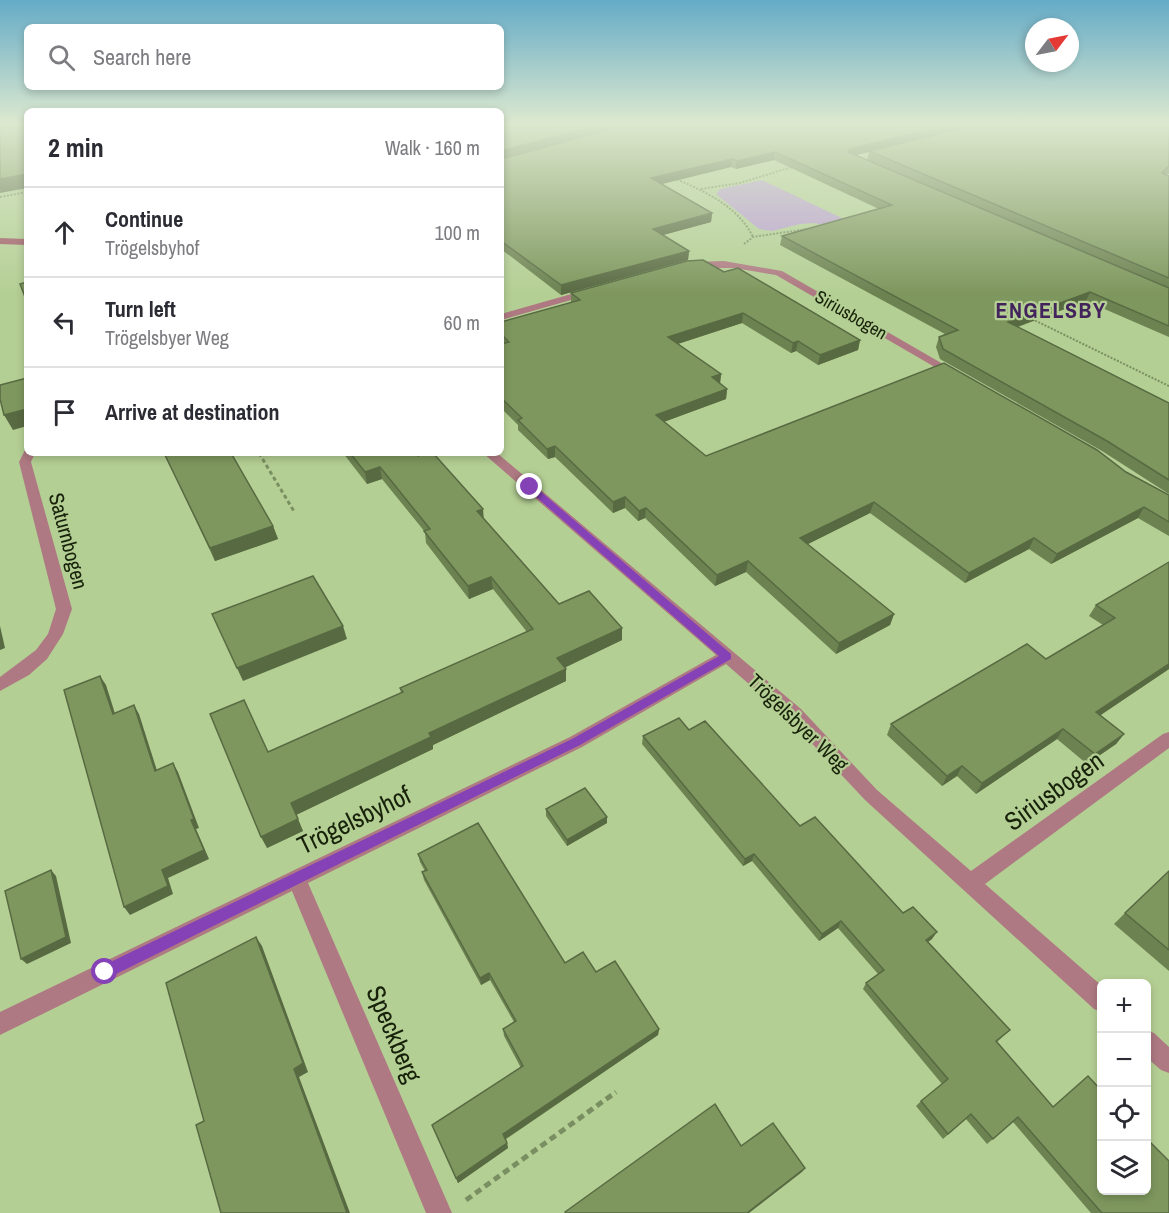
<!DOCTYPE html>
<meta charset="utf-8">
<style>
:root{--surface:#fff;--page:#f7f7f7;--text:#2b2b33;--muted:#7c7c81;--line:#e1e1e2}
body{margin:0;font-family:"Archivo Narrow",sans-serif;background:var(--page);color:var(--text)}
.controls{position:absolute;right:18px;bottom:18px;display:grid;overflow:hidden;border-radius:9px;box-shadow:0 3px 9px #0003}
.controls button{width:54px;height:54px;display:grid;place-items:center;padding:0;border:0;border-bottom:2px solid var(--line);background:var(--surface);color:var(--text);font:30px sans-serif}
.compass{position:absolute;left:1025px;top:18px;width:54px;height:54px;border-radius:50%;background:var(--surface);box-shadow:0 3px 9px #0003;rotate:58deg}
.stop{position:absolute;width:18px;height:18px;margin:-14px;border:4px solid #8542b6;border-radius:50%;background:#fff}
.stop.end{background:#8542b6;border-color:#fff;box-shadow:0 2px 6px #0008}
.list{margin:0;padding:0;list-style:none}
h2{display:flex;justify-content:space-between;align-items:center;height:78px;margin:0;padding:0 24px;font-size:26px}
h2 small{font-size:20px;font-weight:400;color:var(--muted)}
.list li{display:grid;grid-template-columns:39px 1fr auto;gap:18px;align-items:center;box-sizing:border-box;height:90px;padding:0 24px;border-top:2px solid var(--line)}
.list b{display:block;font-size:22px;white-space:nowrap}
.list p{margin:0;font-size:20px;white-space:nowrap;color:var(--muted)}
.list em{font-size:20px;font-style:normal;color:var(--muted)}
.icon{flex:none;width:33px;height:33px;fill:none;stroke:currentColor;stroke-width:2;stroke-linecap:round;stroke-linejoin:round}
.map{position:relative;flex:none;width:1169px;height:1213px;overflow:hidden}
.search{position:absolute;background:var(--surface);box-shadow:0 3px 9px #0003;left:24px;top:24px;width:480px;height:66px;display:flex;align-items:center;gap:15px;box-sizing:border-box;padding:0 21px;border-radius:9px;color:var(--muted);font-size:22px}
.panel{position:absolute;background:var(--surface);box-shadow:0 3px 9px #0003;left:24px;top:108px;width:480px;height:348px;border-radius:9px}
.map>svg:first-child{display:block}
.green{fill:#b99ed1}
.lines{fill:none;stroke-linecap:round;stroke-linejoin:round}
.path-far2{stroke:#7a8f61;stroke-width:2;stroke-dasharray:2 1.5;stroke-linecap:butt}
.path-far1{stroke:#7a8f61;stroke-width:3;stroke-dasharray:4 3;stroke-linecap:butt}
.path{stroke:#7a8f61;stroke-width:5;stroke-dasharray:7 4.5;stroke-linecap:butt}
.street{fill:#ae7982;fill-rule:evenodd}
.secondary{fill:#9e5363;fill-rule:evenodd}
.wall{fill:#6c8251;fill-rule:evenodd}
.shaded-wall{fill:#586a42}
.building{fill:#7e975e;stroke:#586a42;stroke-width:1.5}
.route{fill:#8542b6}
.labels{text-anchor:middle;stroke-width:4.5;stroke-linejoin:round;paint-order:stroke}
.far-street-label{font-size:18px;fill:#18220a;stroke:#b4cf94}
.street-label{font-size:21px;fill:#18220a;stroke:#b4cf94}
.far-district-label{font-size:22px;font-weight:bold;letter-spacing:1.5px;fill:#42235b;stroke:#b4cf94}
.near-street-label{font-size:26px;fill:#18220a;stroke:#b4cf94}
</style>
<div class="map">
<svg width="1169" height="1213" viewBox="0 0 1169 1213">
<rect width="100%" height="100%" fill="#b4cf94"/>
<polygon class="green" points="762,180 848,221 831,226 814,223 800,224 772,231 759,229 716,194 720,189"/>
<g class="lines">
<g class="path-far2">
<path d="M674,178c30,13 64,28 79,59"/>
<polyline points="701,189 740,183 795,166"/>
<polyline points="0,197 27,192"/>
<polyline points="744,244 753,237 814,228"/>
<polyline points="1032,319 1169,386"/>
</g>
<polyline class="path-far1" points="259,453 295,513"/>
<polyline class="path" points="466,1200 616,1092"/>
<g class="street">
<polygon points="724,261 782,271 962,375 960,377 952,377 776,275 734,268 690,268 685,265 690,262"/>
<polygon points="589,289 592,290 592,294 501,320 501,314"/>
<polygon points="25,450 27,450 27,453 35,453 31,462 72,609 63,634 47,659 29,675 0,691 0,677 36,650 48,634 56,609 19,462"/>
<polygon points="483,453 497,453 801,709 877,790 971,871 1163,734 1169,732 1169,748 985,884 1102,986 1102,1012 1094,1009 865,800 789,719 726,664 582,747 308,883 452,1213 426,1213 292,891 0,1035 0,1012 570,737 716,655"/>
<polygon points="1146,1030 1154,1033 1169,1047 1169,1073 1161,1070 1146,1057"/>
</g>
<polygon class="secondary" points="0,238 27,239 27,245 0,244"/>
</g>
<g class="wall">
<path d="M501,124h668v50h-4l4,2v161l-83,-36 -68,26 151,76v91l-67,-43 -162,-92 -4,-12 3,-10 6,-3 -165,-89 2,-9 97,-27 -105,-49 -38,9 -5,-2 -70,17 51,29 -1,9 -48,13 26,16 -1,9 -127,35 -60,-46zM869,152l-2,8 -11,-5 4,-1z"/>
<polygon points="724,272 860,340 858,350 818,365 796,351 791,353 742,323 678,344 721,374 720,383 727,389 726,399 664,422 706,456 1126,472 1169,495 1169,536 1138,518 1051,564 1029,549 965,583 870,513 808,544 894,614 890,625 836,654 746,572 715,586 645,518 638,521 625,508 613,513 555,457 548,459 518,430 518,425 501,408 501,322 571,303 571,293"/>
<polygon points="164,453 273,526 278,539 215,561"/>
<polygon points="343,453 415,453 483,509 483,518 559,604 622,628 622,640 565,667 566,669 566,681 433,745 433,749 296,815 303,831 267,848 268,752 401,693 400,688 527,632 493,589 469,599 426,543 425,532 382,479 367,484"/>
<polygon points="1169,562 1169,669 1100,715 1124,734 1116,744 1087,764 1057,739 976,794 957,776 942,786 887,735 891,724 1046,659 1103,625 1089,616 1096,605"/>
<polygon points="689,730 932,939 928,942 1010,1030 997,1042 1053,1107 1169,1213 1091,1213 1013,1122 987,1144 966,1119 943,1139 916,1106 921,1101 942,1084 863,989 866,983 878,974 838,928 819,941 752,861 743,866 642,744 643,736"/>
<polygon points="546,809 607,823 567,846 546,816"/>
<polygon points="418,854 565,963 596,972 659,1029 658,1035 506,1139 508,1148 458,1183 432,1125 521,1068 504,1036 503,1029 514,1022 490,980 481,985 424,880 422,872 425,871 420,862"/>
<polygon points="1169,871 1169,971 1114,924 1125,913"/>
</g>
<g class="shaded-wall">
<polygon points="603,124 631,124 501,160 501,151"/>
<polygon points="953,124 982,124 848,157 848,152 850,149"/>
<polygon points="775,152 774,160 736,169 737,161"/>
<polygon points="732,159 731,167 650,187 651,178"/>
<polygon points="27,174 27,188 0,193 0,179"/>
<polygon points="712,213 711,222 652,238 653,229"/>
<polygon points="689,251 688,260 561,295 561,285"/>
<polygon points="1090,292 1086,301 1005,331 1008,322"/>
<polygon points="743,313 742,323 668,347 668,337"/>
<polygon points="860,340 858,350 818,365 820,355"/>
<polygon points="798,341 796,351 791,353 793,343"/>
<polygon points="721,374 720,384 712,377"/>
<polygon points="727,389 726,399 655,425 656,415"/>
<polygon points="27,409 27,426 13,430 4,415"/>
<polygon points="555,446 555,457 548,459 547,449"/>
<polygon points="380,467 382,479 367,484 365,472"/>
<polygon points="625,497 625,508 613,513 613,502"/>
<polygon points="874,502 870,513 798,549 800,538"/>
<polygon points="1144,507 1138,518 1051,564 1057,554"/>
<polygon points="646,508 645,518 638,521 639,511"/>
<polygon points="483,509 484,521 477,511"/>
<polygon points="273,526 278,539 215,561 210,548"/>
<polygon points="1034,538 1029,549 965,583 969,573"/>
<polygon points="748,561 746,572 715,586 717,575"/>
<polygon points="491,577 493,589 469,599 468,586"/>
<polygon points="894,614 890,625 836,654 839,643"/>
<polygon points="0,626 5,648 0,650"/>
<polygon points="343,626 347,639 243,681 237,668"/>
<polygon points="622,628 622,640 558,671 557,658"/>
<polygon points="1169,664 1169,669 1089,723 1096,712"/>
<polygon points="566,669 566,681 433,745 433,749 296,815 291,803 429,733"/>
<polygon points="100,676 106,685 118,723 113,714"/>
<polygon points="134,705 139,714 160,780 155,771"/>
<polygon points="1063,729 1057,739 976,794 982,783"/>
<polygon points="1124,734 1116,744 1087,764 1095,754"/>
<polygon points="173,763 178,772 199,828 196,829 209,859 168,878 173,894 130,915 124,907 162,870 191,820"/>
<polygon points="962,766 957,776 942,786 947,776"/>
<polygon points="607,817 607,823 567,846 567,840"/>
<polygon points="298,819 303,831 267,848 261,837"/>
<polygon points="754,854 752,861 743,866 745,859"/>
<polygon points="51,870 56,876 71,943 27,964 21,959"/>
<polygon points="841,921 838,928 819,941 822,934"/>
<polygon points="937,932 932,939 922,946 926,940"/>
<polygon points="256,937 262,946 308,1072 299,1077 350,1213 347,1213 294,1069"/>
<polygon points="489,973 490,980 481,985 480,978"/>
<polygon points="659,1029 658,1035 504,1140 503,1134"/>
<polygon points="507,1143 508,1148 458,1183 456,1178"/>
<polygon points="805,1168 802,1172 749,1213 747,1213"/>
</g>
<g class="building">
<polygon points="0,124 27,124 27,174 0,179"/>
<polygon points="501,124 603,124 501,151"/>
<polygon points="630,124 953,124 850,149 848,152 1169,288 1169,326 1090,292 1008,322 1169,403 1169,480 1107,441 943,349 939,337 958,330 782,236 892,205 775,152 737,161 732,159 651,178 712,213 653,229 689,251 561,285 501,241 501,159"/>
<polygon points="982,124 1169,124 1169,166 1162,173 1169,176 1169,278 869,151"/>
<polygon points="703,260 724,272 738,268 860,340 820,355 798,341 793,343 743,313 668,337 721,374 712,377 727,389 656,415 706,456 944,363 1097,450 1126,472 1169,495 1169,522 1144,507 1057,554 1034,538 969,573 874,502 800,538 894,614 839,643 748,561 717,575 646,508 639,511 625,497 613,502 555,446 547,449 518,420 522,418 501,398 501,344 509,342 501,334 501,322 580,300 571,293 687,261"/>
<polygon points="27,282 27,302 20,284"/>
<polygon points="27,378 27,409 4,415 0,399 0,385"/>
<polygon points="164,453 231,453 273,526 210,548"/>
<polygon points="350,453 415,453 418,456 427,453 433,453 483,509 477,511 559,604 589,591 622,628 557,658 566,669 429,733 431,737 291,803 298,819 261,837 210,714 244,700 268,752 403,692 400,688 533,629 491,577 468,586 424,531 430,529 380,467 365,472"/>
<polygon points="1169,562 1169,664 1096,712 1124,734 1095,754 1063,729 982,783 962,766 947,776 891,724 1027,644 1046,659 1115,618 1096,605"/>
<polygon points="313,576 343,626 237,668 212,614"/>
<polygon points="100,676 113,714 134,705 155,771 173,763 194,819 191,820 204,850 162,870 168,886 124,907 64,690"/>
<polygon points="679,718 689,730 705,721 800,826 815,817 903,913 913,907 937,932 926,940 1010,1030 996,1041 1053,1107 1088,1076 1101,1090 1101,1191 1146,1191 1146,1138 1169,1161 1169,1213 1102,1213 1018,1117 993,1139 971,1114 948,1134 921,1101 948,1079 866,983 884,970 841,921 822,934 754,854 745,859 643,736"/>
<polygon points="585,788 607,817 567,840 546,809"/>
<polygon points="478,823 565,963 583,952 596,972 615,961 659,1029 503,1134 507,1143 456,1178 432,1125 523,1066 503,1029 516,1021 489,973 480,978 422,872 427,870 418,854"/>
<polygon points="51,870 66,937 21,959 5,891"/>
<polygon points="1169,871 1169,950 1125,913"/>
<polygon points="256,937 303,1063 294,1069 347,1213 221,1213 196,1125 204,1121 166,983"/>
<polygon points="715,1104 741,1146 773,1123 805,1168 747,1213 566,1213 565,1212"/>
</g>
<linearGradient id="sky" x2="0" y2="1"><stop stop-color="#65abc7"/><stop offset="0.42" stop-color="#dde9cf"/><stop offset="1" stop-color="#dde9cf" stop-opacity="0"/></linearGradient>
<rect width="1169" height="294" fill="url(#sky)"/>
<polygon class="route" points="527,485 533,485 731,654 731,659 580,745 110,977 105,979 100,977 98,972 100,967 572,739 719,656 527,489"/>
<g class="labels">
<g class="far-street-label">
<text transform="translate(851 315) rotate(30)" y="6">Siriusbogen</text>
</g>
<g class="street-label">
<text transform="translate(68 541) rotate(75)" y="7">Saturnbogen</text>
<text transform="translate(798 723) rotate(44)" y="7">Trögelsbyer Weg</text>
</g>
<g class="far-district-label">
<text x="1051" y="318">ENGELSBY</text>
</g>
<g class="near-street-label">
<text transform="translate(1054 791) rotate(-36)" y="9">Siriusbogen</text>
<text transform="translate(354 820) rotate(-26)" y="9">Trögelsbyhof</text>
<text transform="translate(394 1034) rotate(67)" y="9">Speckberg</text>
</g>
</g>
</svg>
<div class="controls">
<button>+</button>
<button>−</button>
<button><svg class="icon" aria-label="locate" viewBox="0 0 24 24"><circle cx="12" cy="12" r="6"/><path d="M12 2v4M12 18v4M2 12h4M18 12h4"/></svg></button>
<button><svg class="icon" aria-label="layers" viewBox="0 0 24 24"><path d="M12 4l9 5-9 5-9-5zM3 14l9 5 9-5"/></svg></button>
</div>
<svg class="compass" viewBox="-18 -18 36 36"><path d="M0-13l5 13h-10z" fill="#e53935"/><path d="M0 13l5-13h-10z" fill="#7c7c81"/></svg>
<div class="stop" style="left:105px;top:972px"></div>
<div class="stop end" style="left:530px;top:487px"></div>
<div class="search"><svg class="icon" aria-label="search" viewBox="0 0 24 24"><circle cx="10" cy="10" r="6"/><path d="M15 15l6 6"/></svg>Search here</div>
<section class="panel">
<h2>2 min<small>Walk · 160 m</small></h2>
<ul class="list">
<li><svg class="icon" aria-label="ahead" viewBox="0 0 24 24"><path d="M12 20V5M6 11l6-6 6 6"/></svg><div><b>Continue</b><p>Trögelsbyhof</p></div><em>100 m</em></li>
<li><svg class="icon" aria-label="left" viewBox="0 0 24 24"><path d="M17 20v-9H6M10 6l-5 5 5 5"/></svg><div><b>Turn left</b><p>Trögelsbyer Weg</p></div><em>60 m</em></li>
<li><svg class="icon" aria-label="arrive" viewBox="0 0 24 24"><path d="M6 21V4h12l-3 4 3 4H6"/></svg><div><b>Arrive at destination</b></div></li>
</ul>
</section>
</div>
